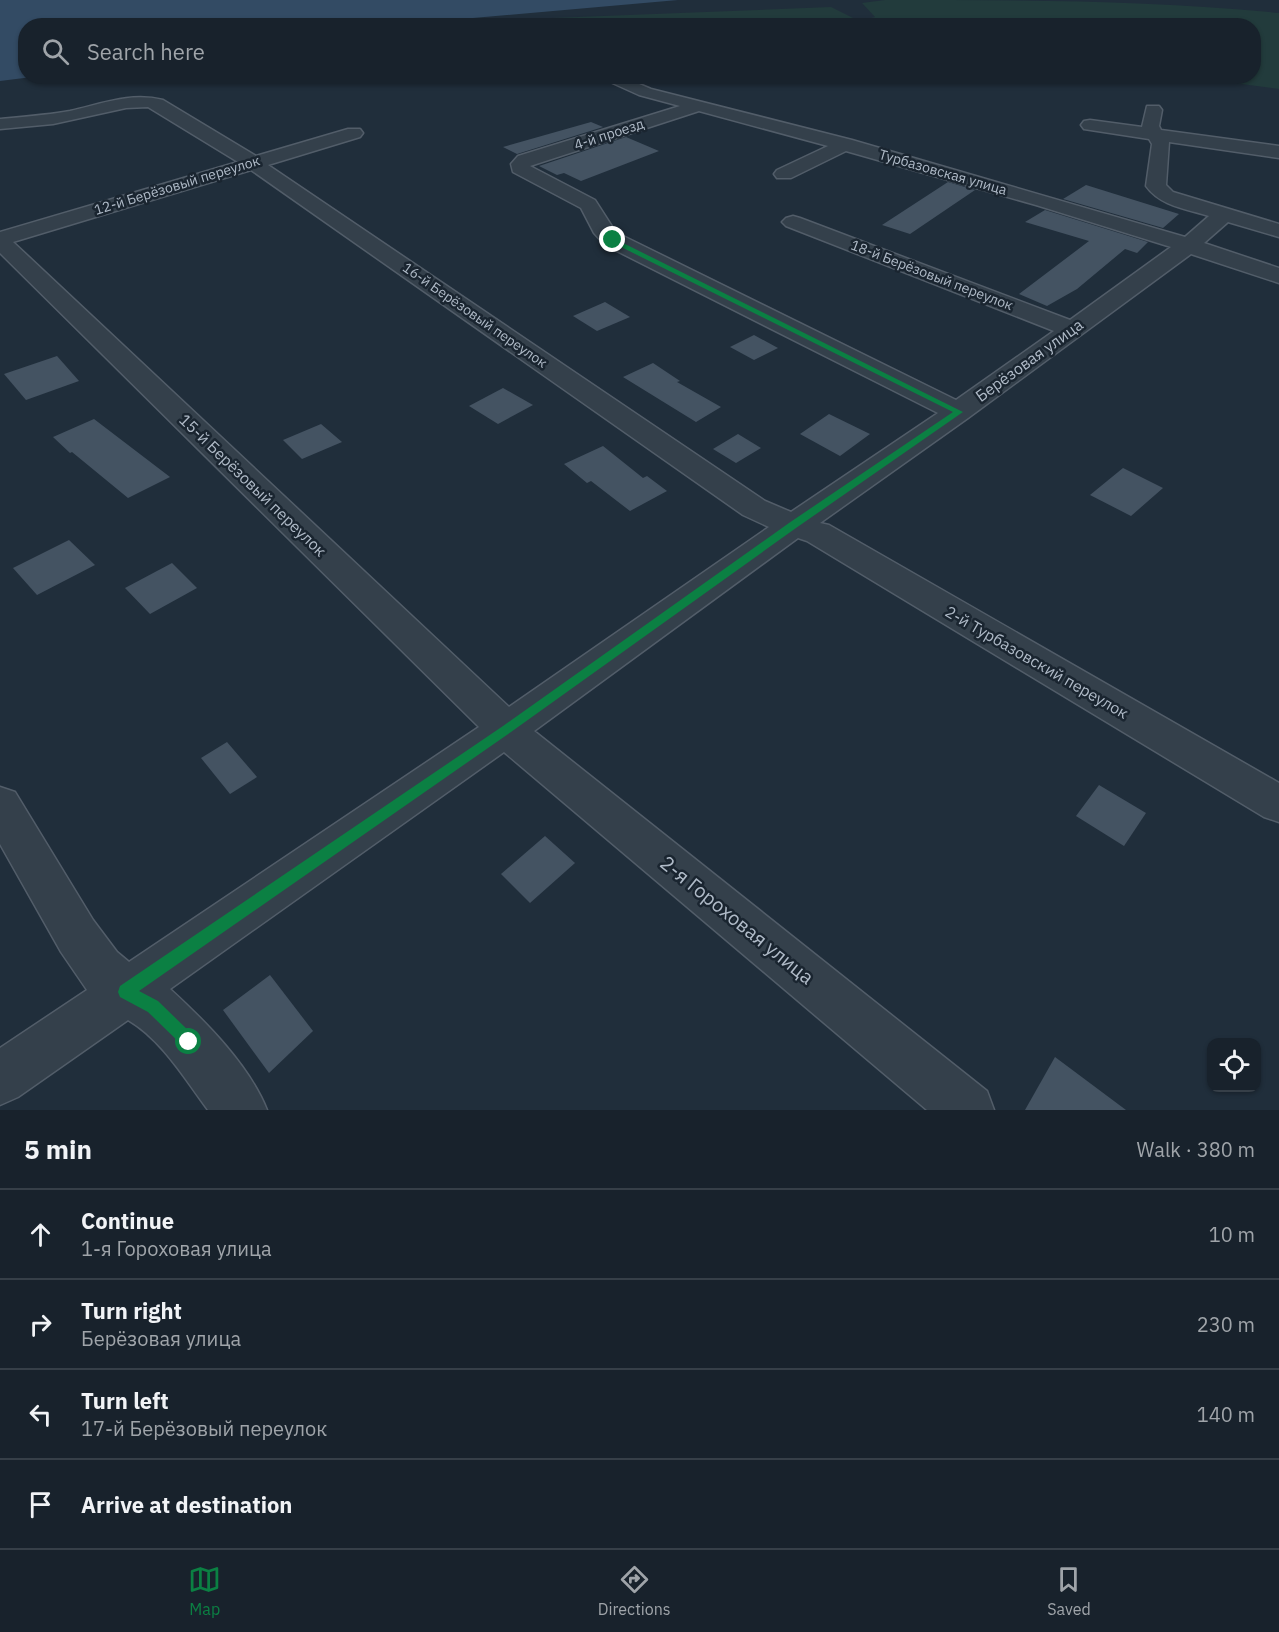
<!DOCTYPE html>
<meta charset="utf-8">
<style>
:root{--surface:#18222c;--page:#212a34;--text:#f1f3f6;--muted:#9fa4a9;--line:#363f48;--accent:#0b8043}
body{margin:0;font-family:"IBM Plex Sans",sans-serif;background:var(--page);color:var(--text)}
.controls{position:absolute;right:18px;bottom:18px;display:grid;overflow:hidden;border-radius:12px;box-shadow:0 2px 4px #0004}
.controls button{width:54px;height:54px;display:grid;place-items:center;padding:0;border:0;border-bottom:2px solid var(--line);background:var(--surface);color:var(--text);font:30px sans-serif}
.stop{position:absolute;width:18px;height:18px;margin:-14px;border:4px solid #0b8043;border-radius:50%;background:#fff}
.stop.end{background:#0b8043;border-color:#fff;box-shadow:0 2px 6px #0008}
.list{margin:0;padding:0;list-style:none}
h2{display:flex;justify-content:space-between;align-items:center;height:78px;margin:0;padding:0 24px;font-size:26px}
h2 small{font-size:20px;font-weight:400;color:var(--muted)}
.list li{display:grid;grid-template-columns:39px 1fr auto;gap:18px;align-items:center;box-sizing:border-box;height:90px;padding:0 24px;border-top:2px solid var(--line)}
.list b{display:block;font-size:22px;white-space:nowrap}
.list p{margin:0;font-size:20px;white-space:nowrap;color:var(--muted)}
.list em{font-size:20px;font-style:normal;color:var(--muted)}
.icon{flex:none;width:33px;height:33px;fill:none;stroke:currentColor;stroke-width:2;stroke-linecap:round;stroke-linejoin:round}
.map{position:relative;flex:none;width:1279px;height:1110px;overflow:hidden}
.search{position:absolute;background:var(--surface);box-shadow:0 2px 4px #0004;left:18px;right:18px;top:18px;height:66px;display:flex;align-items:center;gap:15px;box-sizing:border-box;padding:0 21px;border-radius:24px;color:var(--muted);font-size:22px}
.sheet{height:438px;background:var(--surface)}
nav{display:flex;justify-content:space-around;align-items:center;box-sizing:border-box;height:84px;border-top:2px solid var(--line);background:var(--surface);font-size:16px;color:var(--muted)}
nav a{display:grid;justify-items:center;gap:3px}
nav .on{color:var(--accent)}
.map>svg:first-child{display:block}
.green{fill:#223b3c}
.water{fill:#334b64}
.building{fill:#445362}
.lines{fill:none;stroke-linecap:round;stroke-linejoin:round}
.minor-casing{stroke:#525d69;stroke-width:3}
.minor{fill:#34404b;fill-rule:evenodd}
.route{fill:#0b8043}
.labels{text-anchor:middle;stroke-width:5;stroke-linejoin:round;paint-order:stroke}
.far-street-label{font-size:14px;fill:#afbac7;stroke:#1a2530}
.street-label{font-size:16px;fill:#afbac7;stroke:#1a2530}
.near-street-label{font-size:20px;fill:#afbac7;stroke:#1a2530}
</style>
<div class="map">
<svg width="1279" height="1110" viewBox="0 0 1279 1110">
<rect width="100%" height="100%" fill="#202e3b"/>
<path class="green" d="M885,0c131,0 263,0 394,13v76l-91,-12 66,-1v-50l-744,-1 16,-6 305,-12 28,14 16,-4 -13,-14z"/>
<polygon class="water" points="0,0 678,0 382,26 26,26 26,76 32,77 0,81"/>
<g class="building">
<polygon points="591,122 603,127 517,154 503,147"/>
<polygon points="626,137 659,151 581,181 564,173 557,175 539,166"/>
<polygon points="948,182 975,190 910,234 882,225"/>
<polygon points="1086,185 1179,214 1163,228 1063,199"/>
<polygon points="1045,210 1148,242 1137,253 1125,249 1077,289 1047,306 1019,294 1089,241 1025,222"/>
<polygon points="605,302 630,317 597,331 573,316"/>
<polygon points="754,335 778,348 754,360 730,347"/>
<polygon points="57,356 79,381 26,400 4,374"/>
<polygon points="653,363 680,381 677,382 721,407 696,422 623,377"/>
<polygon points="503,388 533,405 498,424 469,406"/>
<polygon points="829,414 870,434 840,456 800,434"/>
<polygon points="94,419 170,477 128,498 72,452 70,453 53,437"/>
<polygon points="321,424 342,442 302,459 283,440"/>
<polygon points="738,434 761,448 736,463 713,449"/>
<polygon points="603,446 643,478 647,476 667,491 630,511 591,481 587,483 564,464"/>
<polygon points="1123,468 1163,488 1131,516 1090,495"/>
<polygon points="69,540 95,565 37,595 13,568"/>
<polygon points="172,563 197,588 150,614 125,588"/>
<polygon points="227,742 257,777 230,794 201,758"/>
<polygon points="1099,785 1146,813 1124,846 1076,816"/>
<polygon points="545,836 575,863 530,903 501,874"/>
<polygon points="270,975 313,1031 269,1073 223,1010"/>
<polygon points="1055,1057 1126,1110 1025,1110"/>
</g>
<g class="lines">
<g class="minor-casing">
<path id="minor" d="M597,76h23l31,13 201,51 333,97 24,-21c-22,-7 -49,-10 -63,-30l6,-42 -3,-5 -65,-10 -3,-4 3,-4 6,-1 52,7 5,-21h12l3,4 -3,16 2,4 118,16v12l-110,-16 -3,43 7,7 106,32v13l-51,-15 -24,21 75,25v15l-88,-29 -223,164 -148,105 9,2 450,258v39l-15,-5 -457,-276 -9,-3 -264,193 453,360 7,19h-67l-423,-358 -334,237c36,33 79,76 97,121h-59c-23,-31 -46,-70 -80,-90l-110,77 -18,8v-57l87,-58 -26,-38 -61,-108v-57l15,5 78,128 24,32 12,10 350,-235 -479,-474v-21l238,-70 -90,-55 -22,1 -73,16 -53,5v-10c23,-2 47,-4 70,-8 32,-7 60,-19 93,-11l93,56 92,-27h12l3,4 -3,4 -92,28 497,336 26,11 147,-99 -333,-168 -11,-12 -13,-25 -68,-36 -2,-8 7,-8 162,-50 -41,-11zM699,111l129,35 -51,24 -3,4 3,4h14l55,-27 190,54 135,42 -101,73 -270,-102 -7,-2 -7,2 -4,4 4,4 268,105 -98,69 -335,-165 -8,-7 -18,-28 -65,-34zM251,170l492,345 26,12 -260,180 -496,-465z"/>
</g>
<use href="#minor" class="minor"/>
</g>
<polygon class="route" points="613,238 963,412 796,528 511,732 139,991 158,1001 194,1036 196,1042 194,1047 189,1049 184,1047 148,1012 120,997 118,992 120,986 503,726 789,523 953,412 611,242"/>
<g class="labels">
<g class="far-street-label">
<text transform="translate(609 134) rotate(-18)" y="5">4-й проезд</text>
<text transform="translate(943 172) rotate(16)" y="5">Турбазовская улица</text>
<text transform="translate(177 185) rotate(-17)" y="5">12-й Берёзовый переулок</text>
<text transform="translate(932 275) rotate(21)" y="5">18-й Берёзовый переулок</text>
<text transform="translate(475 315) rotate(35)" y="5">16-й Берёзовый переулок</text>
</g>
<g class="street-label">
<text transform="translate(1029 360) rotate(-36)" y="6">Берёзовая улица</text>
<text transform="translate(253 485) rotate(44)" y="6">15-й Берёзовый переулок</text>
<text transform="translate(1037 662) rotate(30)" y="6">2-й Турбазовский переулок</text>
</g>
<g class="near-street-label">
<text transform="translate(737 920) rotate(39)" y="7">2-я Гороховая улица</text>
</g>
</g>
</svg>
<div class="controls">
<button><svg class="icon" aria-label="locate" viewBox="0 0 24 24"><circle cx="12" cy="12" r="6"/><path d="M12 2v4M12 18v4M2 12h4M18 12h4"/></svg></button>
</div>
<div class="stop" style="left:189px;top:1042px"></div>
<div class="stop end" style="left:613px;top:240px"></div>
<div class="search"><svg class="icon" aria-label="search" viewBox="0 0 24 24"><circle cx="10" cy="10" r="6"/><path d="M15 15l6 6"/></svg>Search here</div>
</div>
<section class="sheet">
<h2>5 min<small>Walk · 380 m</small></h2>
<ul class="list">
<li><svg class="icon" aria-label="ahead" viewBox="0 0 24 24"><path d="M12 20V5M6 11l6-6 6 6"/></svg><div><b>Continue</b><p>1-я Гороховая улица</p></div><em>10 m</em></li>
<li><svg class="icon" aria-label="right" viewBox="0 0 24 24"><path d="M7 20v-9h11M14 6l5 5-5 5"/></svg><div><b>Turn right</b><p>Берёзовая улица</p></div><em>230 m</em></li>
<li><svg class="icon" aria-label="left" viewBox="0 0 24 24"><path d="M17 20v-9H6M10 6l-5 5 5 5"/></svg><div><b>Turn left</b><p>17-й Берёзовый переулок</p></div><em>140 m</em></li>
<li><svg class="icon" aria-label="arrive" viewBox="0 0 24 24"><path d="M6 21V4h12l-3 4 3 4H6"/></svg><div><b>Arrive at destination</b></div></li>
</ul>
</section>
<nav>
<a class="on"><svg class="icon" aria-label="map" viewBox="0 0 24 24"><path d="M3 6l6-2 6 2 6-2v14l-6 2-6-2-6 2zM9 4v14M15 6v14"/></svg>Map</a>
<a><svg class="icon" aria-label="directions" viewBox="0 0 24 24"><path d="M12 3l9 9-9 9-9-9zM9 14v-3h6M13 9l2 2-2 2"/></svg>Directions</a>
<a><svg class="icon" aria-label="saved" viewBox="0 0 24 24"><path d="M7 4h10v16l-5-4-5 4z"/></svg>Saved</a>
</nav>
